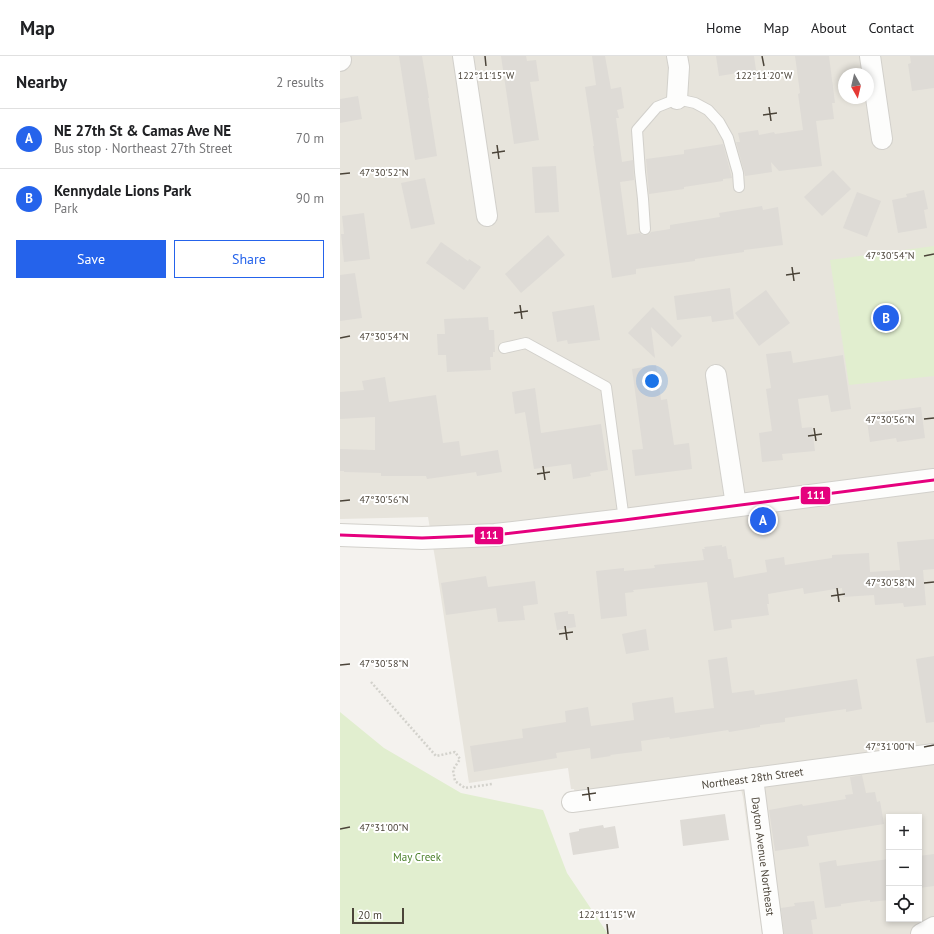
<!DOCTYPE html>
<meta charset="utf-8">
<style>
:root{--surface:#fff;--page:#f6f6f6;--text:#202124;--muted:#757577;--line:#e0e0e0;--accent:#2563eb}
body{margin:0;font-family:"PT Sans",sans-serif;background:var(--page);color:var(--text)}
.controls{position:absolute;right:12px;bottom:12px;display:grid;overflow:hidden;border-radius:0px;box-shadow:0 2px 6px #0003}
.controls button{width:36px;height:36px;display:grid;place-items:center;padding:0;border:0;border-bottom:1px solid var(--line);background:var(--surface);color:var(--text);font:20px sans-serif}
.compass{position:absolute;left:498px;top:12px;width:36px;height:36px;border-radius:50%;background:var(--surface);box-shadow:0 2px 6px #0003;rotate:172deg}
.scale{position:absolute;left:12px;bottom:10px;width:52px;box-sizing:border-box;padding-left:4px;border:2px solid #4b4439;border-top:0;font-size:11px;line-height:14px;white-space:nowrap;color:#4b4439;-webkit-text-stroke:3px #fff;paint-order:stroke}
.you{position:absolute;left:312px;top:325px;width:14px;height:14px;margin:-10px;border:3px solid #fff;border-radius:50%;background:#1a73e8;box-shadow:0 0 0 6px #1a73e833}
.badge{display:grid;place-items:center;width:26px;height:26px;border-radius:50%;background:var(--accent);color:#fff;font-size:13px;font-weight:700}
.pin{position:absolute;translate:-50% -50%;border:2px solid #fff;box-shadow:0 1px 4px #0006}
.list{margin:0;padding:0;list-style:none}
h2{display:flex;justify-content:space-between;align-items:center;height:52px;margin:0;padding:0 16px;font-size:17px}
h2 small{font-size:13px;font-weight:400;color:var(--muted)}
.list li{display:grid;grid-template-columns:26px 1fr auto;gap:12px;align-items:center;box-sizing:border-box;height:60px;padding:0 16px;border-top:1px solid var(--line)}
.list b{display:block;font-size:15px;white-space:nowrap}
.list p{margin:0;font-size:13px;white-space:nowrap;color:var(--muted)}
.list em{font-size:13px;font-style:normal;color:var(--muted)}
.actions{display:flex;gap:8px;padding:12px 16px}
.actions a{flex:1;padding:9px 0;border:1px solid var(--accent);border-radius:0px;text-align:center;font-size:14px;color:var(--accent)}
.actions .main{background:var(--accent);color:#fff}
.icon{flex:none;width:22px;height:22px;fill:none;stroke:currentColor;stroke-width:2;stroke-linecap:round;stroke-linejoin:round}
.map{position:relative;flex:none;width:594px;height:878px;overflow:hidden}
header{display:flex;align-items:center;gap:24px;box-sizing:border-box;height:56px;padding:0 20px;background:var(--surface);border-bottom:1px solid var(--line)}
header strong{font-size:19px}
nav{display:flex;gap:22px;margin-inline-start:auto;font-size:14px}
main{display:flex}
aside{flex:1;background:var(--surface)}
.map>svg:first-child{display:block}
.residential{fill:#e7e4dc;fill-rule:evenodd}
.green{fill:#e1eecf}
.building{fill:#dedbd6}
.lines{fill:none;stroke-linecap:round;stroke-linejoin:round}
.service-casing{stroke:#d2d0cb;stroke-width:12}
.minor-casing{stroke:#d2d0cb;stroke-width:22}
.tertiary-casing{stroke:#d2d0cb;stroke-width:24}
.path{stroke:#d3d2cc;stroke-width:2.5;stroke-dasharray:2 2;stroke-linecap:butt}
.service{stroke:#fdfdfc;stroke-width:10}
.minor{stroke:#fdfdfc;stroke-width:20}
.tertiary{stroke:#fdfdfc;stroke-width:22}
.bus-1-casing{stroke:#fff;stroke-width:6}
.bus-1{stroke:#e5007d;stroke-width:3}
.ticks{fill:none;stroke:#4b4439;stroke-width:1.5}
.labels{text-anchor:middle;stroke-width:4;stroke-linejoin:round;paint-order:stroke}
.street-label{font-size:11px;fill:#4b4439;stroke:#fff}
.park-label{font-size:11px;fill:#4a7f2a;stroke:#fff}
.ticks-label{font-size:10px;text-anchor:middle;fill:#4b4439;stroke:#fff;stroke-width:4;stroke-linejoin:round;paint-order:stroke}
.line-badge{stroke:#fff;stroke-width:1.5}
.badge-label{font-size:11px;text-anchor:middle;font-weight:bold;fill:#fff}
</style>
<header>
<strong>Map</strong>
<nav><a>Home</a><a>Map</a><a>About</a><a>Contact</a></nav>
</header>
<main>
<aside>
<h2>Nearby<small>2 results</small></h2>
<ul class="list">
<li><span class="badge">A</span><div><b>NE 27th St &amp; Camas Ave NE</b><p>Bus stop · Northeast 27th Street</p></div><em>70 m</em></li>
<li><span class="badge">B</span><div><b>Kennydale Lions Park</b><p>Park</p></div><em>90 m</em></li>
</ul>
<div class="actions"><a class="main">Save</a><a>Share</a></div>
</aside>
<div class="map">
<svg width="594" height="878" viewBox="0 0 594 878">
<rect width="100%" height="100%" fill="#f4f2ee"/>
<path class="residential" d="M0,0h594v878h-172l-19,-137 -6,-23 -161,23 -2,-8h-3l-3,-21 -99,15 -33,-219 -8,-47 -88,2zM504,18h24v24h-24zM549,761h30v102h-30z"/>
<g class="green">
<polygon points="594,190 594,320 509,329 490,204"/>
<polygon points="0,656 44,692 121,737 203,754 227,817 268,878 0,878"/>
</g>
<g class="building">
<polygon points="59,0 82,0 89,42 88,42 97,100 75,104"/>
<polygon points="161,0 186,0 187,5 196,4 199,25 190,26 199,84 174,88"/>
<polygon points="252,0 265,0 271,33 281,31 284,52 277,54 279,62 276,62 282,106 293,104 294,124 280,126 287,179 300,177 302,179 306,179 309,178 311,176 330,173 330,169 380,161 379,157 422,150 423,154 438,151 443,189 404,194 404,196 355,203 355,205 296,213 296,218 272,222 261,146 253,90 254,90 245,31 256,29"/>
<polygon points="376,0 414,0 416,14 379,20"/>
<polygon points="455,0 489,0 495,47 492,47 494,63 476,65 482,110 439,115 431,106 432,116 405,120 404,115 396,86 400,86 398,77 418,74 419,79 434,76 435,78 463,74 458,38 460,37"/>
<polygon points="570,0 594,0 594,32 572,35 568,8 571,7"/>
<polygon points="18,40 22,63 0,67 0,43"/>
<polygon points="383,88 392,122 383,123 383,125 344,131 344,133 309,138 306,103 344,98 344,94"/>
<polygon points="216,110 219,156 195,157 192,111"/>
<polygon points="493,114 511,133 482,160 464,141"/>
<polygon points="85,122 95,168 71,173 61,127"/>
<polygon points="584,134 588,153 584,154 587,172 558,177 552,144 567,141 566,138"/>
<polygon points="517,136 541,145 527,181 503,172"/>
<polygon points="24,157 30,203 4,206 1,178 4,178 2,160"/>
<polygon points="208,179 225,199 181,237 165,218"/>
<polygon points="101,186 128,205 129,203 141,211 124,234 86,207"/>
<polygon points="15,217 22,262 0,265 0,219"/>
<polygon points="390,232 394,263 372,266 371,260 337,264 334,240"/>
<polygon points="426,234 450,267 419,290 395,257"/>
<polygon points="254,249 260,284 228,288 227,284 217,286 212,256"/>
<polygon points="313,251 342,280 332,291 311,271 315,302 288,277"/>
<polygon points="148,261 149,274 154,274 155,296 153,296 153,301 150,301 151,314 107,316 106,299 98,299 97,278 105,278 104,263"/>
<polygon points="451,295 453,307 503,299 511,353 491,356 488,339 458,343 462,372 472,371 475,395 442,398 443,404 422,406 419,377 432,375 426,333 431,332 426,298"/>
<polygon points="316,309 321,344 327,343 334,389 349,387 352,413 295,420 292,394 303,393 292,313"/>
<polygon points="45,321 49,346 96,339 103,387 119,385 121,400 158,394 162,416 137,420 136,416 87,423 86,420 41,420 41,417 4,416 4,415 0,415 0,393 35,394 35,361 0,363 0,336 24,334 22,325"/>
<polygon points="195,332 201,377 261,368 268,414 250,417 251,420 233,423 231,408 194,413 185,356 175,358 172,336"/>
<polygon points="581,351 585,382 557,386 556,382 530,386 526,358"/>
<polygon points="594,483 594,513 583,514 586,549 564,551 563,547 535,549 534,539 503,541 502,532 464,538 463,532 428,538 429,548 427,548 429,559 391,564 392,572 374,575 367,526 293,534 294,536 285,537 287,560 261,563 256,515 284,512 284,515 315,512 314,509 364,504 362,493 365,493 364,491 382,489 382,491 386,490 388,503 391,503 394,522 427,516 425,504 444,501 445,509 492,502 492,499 529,497 530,516 560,514 557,486"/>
<polygon points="146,520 148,531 195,525 198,548 183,550 185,564 158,566 156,552 106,559 101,527"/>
<polygon points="228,555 228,558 234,558 236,571 217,574 214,557"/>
<polygon points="306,573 309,594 286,598 282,578"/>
<polygon points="594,600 594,666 586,667 576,603"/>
<polygon points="387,601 392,637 414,634 415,639 517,623 522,653 506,656 506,653 445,662 445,666 420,669 420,671 389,676 388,674 330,683 329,681 301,685 302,695 270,699 271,700 251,703 250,692 216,697 217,702 134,716 130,690 183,682 182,673 226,666 225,655 248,651 251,670 294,664 292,647 333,641 335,657 374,652 368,604"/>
<polygon points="522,719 526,737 535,736 537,746 540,745 544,768 467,780 469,790 435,795 429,754 462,748 463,750 506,743 505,739 513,738 510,721"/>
<polygon points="385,758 389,784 343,790 340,764"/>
<polygon points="263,769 264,772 275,770 279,792 233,799 229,777 239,775 239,773"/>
<polygon points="594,798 594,830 579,832 579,800"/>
<polygon points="549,803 549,844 530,846 530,844 501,848 501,850 485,852 479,807 496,804 497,810"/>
<polygon points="474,845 477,863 471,864 473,878 444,878 441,852 455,850 454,847"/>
</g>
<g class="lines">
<g class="service-casing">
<g id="service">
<polyline points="305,173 303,143 300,116 297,74 317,51 337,43 355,47 368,54 379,66 388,82 398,117 399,131"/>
<polyline points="164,292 186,287 266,331 284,464"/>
</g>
</g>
<g class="minor-casing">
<g id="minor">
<polyline points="123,0 147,160"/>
<polyline points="530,0 542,83"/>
<polyline points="0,5 1,4"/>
<polyline points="337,43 339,11 337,0"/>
<polyline points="376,319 396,449"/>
<path id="s1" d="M413,722l20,156"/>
<path id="s2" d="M232,746l362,-48"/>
<polyline points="581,878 594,871"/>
</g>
</g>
<g class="tertiary-casing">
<polyline id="tertiary" points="0,479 82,482 155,479 284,464 594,424"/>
</g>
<polyline class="path" points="31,626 96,700 115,696 120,703 113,714 115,725 125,732 152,728"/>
<use href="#service" class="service"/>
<use href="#minor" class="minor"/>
<use href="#tertiary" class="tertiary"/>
<g class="bus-1-casing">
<polyline id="bus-1" points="0,479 82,482 155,479 284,464 594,424"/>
</g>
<use href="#bus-1" class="bus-1"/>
</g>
<path class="ticks" d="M145,0l1,10M422,0l2,10M429,51l2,14M423,59l14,-2M157,89l2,14M152,97l13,-2M0,118l10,-1M584,200l10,-2M452,211l2,14M446,219l14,-2M180,249l2,14M174,257l14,-2M0,282l10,-2M584,363l10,-1M474,372l2,13M468,380l14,-2M203,410l2,14M197,418l13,-2M0,445l10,-1M584,527l10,-1M497,532l2,14M491,540l14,-2M225,570l2,14M219,578l14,-2M0,609l10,-1M584,691l10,-2M248,731l2,14M242,739l14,-2M0,773l10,-2M267,868l1,10"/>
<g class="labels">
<g class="street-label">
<text dy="4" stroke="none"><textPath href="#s2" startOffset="182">Northeast 28th Street</textPath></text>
<text dy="4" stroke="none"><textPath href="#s1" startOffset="79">Dayton Avenue Northeast</textPath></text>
</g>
<g class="park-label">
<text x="77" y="805">May Creek</text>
</g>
</g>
<g class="ticks-label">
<text x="146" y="23">122°11'15"W</text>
<text x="424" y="23">122°11'20"W</text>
<text x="44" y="120">47°30'52"N</text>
<text x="550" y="203">47°30'54"N</text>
<text x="44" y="284">47°30'54"N</text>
<text x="550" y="367">47°30'56"N</text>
<text x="44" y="447">47°30'56"N</text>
<text x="550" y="530">47°30'58"N</text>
<text x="44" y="611">47°30'58"N</text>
<text x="550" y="694">47°31'00"N</text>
<text x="44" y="775">47°31'00"N</text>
<text x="267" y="862">122°11'15"W</text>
</g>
<g class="line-badge">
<rect x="460" y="430" width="31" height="19" rx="4" fill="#e5007d"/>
<rect x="134" y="470" width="30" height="19" rx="4" fill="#e5007d"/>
</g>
<g class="badge-label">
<text x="476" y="443">111</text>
<text x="149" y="483">111</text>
</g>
</svg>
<div class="controls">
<button>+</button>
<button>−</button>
<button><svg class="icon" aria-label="locate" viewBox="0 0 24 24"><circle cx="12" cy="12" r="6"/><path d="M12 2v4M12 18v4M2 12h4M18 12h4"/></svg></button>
</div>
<svg class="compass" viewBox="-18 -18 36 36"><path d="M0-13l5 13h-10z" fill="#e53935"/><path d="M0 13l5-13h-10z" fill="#757577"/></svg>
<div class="scale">20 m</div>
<div class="you"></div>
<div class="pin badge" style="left:423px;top:464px">A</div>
<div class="pin badge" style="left:546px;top:262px">B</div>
</div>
</main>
